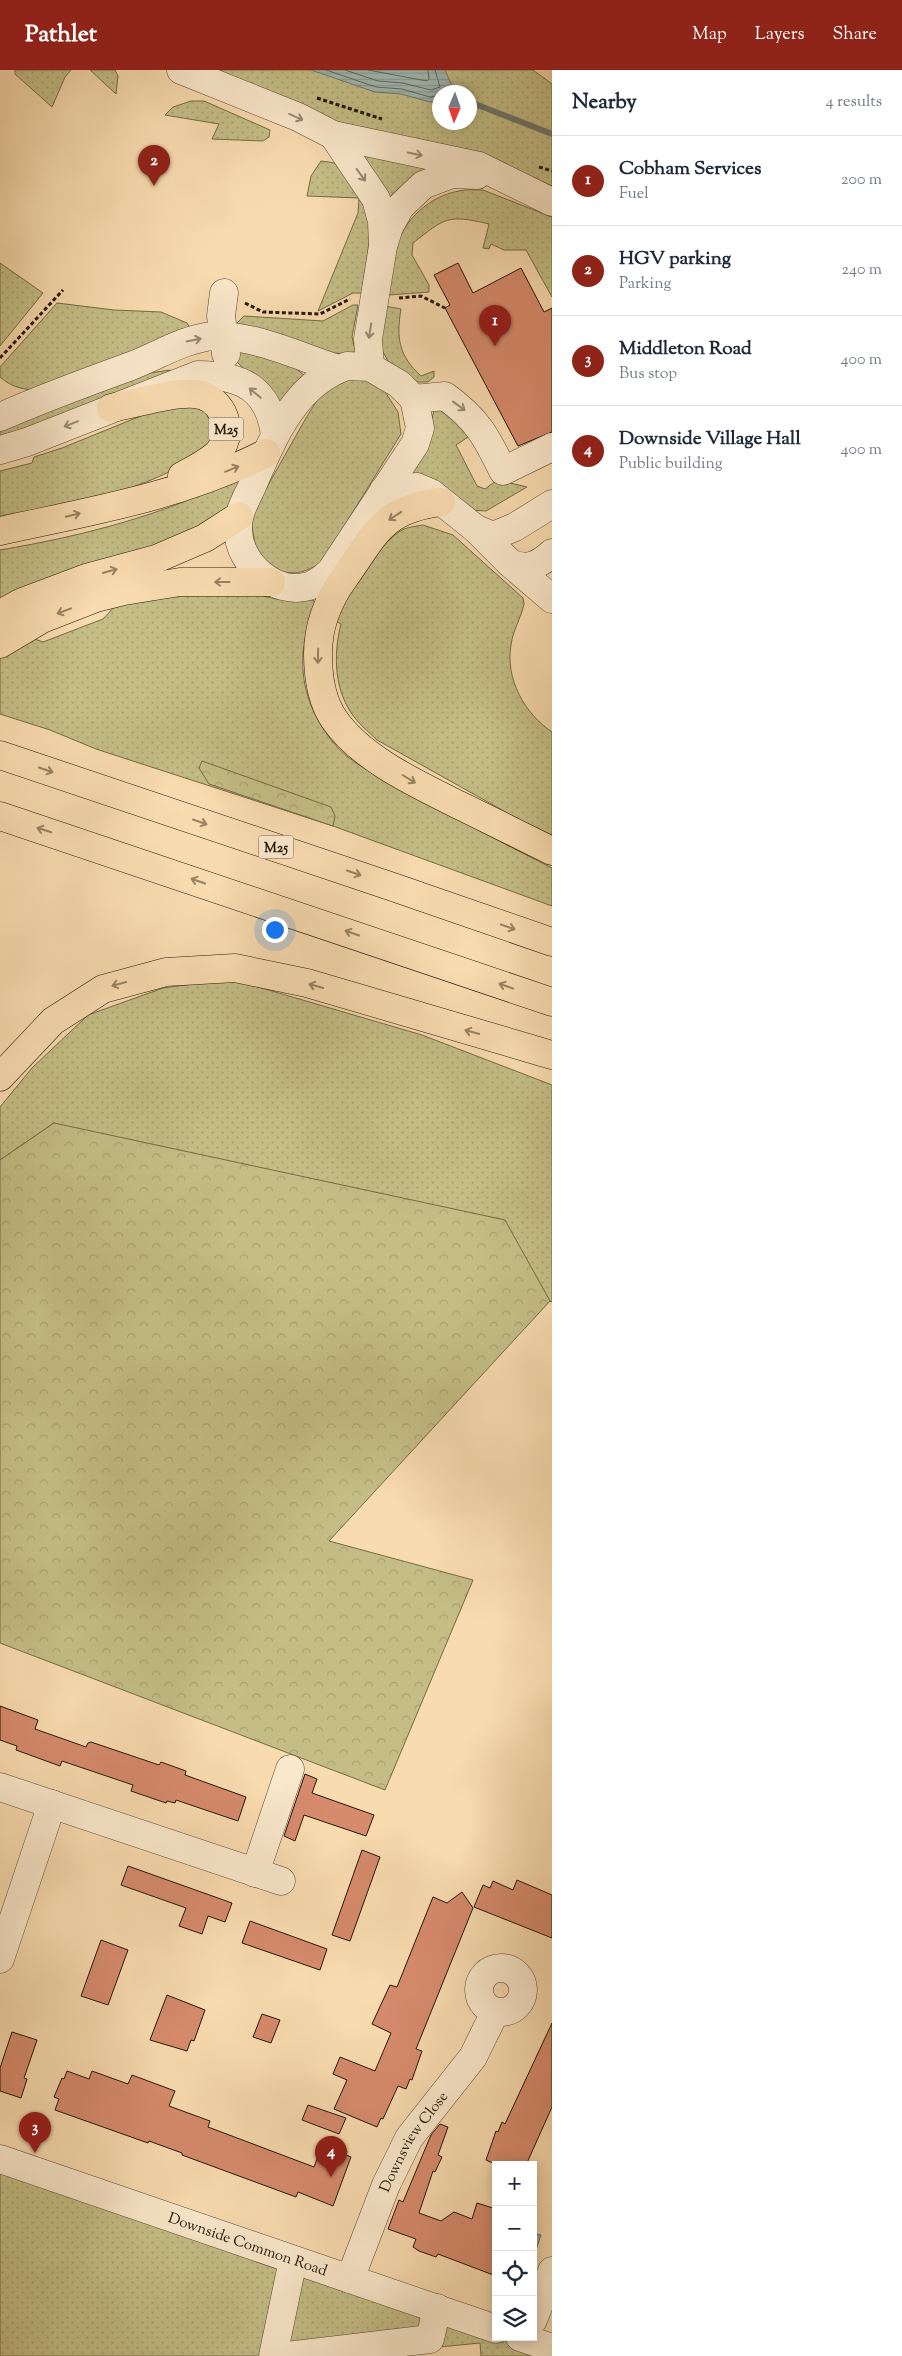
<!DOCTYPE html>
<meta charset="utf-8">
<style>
:root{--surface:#fff;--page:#f6f6f7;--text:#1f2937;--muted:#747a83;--line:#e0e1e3;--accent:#8f2418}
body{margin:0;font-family:"Sorts Mill Goudy",serif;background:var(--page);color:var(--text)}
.controls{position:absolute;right:15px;bottom:15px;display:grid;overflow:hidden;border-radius:0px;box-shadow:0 2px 12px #0003}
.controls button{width:45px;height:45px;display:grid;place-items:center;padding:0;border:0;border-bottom:1px solid var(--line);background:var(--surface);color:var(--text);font:25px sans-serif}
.compass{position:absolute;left:432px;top:15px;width:45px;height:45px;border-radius:50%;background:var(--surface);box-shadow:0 2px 12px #0003;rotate:182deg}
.you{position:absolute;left:274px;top:859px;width:18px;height:18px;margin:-12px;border:4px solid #fff;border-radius:50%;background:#1a73e8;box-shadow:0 0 0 8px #1a73e833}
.badge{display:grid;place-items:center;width:32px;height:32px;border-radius:50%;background:var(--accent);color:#fff;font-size:16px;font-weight:700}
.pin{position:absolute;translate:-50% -41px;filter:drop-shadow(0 1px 2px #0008)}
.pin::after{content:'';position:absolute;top:26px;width:18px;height:15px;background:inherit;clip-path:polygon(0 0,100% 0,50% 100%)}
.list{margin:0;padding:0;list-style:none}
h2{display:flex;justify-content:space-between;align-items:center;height:65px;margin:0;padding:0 20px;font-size:21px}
h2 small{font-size:16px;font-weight:400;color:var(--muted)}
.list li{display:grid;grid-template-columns:32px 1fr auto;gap:15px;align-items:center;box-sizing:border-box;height:90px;padding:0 20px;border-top:1px solid var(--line)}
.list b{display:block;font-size:19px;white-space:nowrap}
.list p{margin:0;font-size:16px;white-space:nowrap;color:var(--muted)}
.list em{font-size:16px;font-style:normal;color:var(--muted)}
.icon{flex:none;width:28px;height:28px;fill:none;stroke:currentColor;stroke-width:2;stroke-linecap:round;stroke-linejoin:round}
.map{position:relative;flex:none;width:552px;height:2286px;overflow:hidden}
header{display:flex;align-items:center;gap:30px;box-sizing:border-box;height:70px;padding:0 25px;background:var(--accent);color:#fff}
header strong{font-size:24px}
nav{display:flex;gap:28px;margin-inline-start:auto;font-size:18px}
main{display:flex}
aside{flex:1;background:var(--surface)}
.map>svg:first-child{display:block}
.grass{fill:url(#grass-dots);stroke:#746a46;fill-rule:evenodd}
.forest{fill:url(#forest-crowns);stroke:#746a46}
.water{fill:url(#water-rules);stroke:#6e786e}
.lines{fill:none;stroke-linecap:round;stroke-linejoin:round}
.shore{stroke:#62685c;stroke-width:1}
.stream{stroke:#6e786e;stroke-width:6}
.building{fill:#d68b6d;stroke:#241605}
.minor-casing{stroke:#594730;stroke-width:29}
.highway-casing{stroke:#241605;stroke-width:29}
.path{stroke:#241605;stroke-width:3;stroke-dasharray:4 2.5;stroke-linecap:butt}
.minor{stroke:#fae8cb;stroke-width:28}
.highway{stroke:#f8dbaf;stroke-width:28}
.oneway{stroke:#9a8a72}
.oneway2{stroke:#998262}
.labels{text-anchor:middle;stroke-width:4;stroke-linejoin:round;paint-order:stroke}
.shield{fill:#fae8cb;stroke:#645540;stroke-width:1}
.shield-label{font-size:14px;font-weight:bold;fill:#241605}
.street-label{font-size:15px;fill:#241605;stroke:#fae8cb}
</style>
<header>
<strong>Pathlet</strong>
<nav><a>Map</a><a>Layers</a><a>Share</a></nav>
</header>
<main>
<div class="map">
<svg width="552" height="2286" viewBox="0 0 552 2286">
<defs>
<pattern id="grass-dots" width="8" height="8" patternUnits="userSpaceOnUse" patternTransform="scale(1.25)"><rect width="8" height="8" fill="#c4be86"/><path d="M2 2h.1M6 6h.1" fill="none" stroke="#a8a372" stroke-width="1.8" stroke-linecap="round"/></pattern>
<pattern id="forest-crowns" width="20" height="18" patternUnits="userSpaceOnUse" patternTransform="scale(1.25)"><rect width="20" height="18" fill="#c4be86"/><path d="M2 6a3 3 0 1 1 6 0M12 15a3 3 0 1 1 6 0" fill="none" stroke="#a8a372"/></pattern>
<pattern id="water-rules" width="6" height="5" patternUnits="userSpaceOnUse" patternTransform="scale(1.25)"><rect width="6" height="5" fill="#a0b9b4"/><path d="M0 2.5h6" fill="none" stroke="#8a9e99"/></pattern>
</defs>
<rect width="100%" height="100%" fill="#f8dbaf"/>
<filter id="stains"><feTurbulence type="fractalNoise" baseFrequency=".004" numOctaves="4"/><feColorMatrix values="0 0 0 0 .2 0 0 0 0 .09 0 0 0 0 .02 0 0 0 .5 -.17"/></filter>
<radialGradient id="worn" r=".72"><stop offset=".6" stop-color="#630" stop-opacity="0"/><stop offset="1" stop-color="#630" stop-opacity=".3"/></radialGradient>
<g class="grass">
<polygon points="15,0 71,0 65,7 52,37 15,4"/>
<polygon points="90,0 115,0 118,6 116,24"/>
<path d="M217,0h316l19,14v102l-67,-26 -133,-31zM440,22h30v30h-30z"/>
<polygon points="191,31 204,31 270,60 269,67 263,71 212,69 219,54 165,45 173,37"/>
<polygon points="364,81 428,98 403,115 389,128 362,93"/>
<path d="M321,91c7,1 13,1 19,5 15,12 30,47 30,66 -1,20 -6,41 -8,61h-9l-35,18 40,-98 1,-15 -52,-2 4,-20z"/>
<path d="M483,120l69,27v80l-26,-47h-22l-13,-6 -2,5 -6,-1 6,-24c-42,-10 -44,-6 -76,19l-1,12 17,30v7l-40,3c2,-15 3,-32 7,-47 8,-29 34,-52 63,-57 8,-2 16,-1 24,-1z"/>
<polygon points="0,193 43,223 0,276"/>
<path d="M57,233l57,7 47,2 26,11 5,8 -152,59c-16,0 -27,-2 -40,-13v-10z"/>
<polygon points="353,235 358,235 352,267 356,284 331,283 229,261 244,246 323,251"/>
<path d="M385,236l16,3c-5,29 -2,47 20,67l13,-5v6l-6,5h-10l-29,-19 -7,-13 -1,-20z"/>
<polygon points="232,275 293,296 305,306 287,337 279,333 236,291"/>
<polygon points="170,300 171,307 0,372 0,356 123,307"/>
<path d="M351,308l26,1 21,33 3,22 -79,128c-22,14 -33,14 -57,3l-9,-17 -6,-31 56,-99 19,-30z"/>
<path d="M191,332l20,13c2,11 4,24 -4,33 -4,5 -11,8 -16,11 -55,37 -127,44 -191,57v-45l32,-8 2,-6 28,-9 86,-35z"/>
<polygon points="439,339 463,358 468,367 456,375 477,416 485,419 497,410 527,417 486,441 471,440 406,408 425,379 434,340"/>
<path d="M244,404l-15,35 -17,18 -212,73v-50c83,-14 170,-36 244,-76z"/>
<path d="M423,455l30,10 70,63 1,6c-3,14 -11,26 -13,41 -6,34 14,69 41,87v106l-175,-98c-7,-7 -16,-14 -22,-22 -21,-26 -22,-63 -14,-94l-9,-5c14,-24 47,-77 72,-90 5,-2 13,-3 19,-4z"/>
<path d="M230,518l46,11 37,1 4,6c-9,13 -13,34 -14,50 -2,32 10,61 29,85 17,22 45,34 68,47 50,28 101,54 152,80v38l-219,-80 -237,-77 -46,-19 -50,-16v-57l29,-20 14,5 60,-23 13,-14z"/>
<polygon points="231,909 422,965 552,1015 552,1232 54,1053 0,1090 0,1037 32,998 88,945 163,918"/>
<polygon points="0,2097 549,2286 481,2286 480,2273 346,2286 0,2286"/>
</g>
<g class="forest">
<polygon points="202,691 331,737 335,746 333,756 209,714 199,698"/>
<polygon points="54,1053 505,1150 550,1231 329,1471 473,1510 385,1720 0,1573 0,1090"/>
</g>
<g class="water">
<polygon points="311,0 445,0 454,21 440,22 439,30 430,32 401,24 375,22"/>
<polygon points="533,2163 541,2165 533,2189"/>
</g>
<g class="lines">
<g class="shore">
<polyline points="326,0 376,17 402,19 430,27 440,25"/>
<polyline points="345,0 378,11 403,13 431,20 440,17 435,0"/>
<polyline points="368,0 427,11 429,9 428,0"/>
</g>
<polyline class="stream" points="470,32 552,64"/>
</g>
<g class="building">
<polygon points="458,193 473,223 521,198 544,242 552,238 552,362 518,376 445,238 450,235 434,205"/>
<polygon points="0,1636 38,1650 35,1659 86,1677 88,1673 91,1672 159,1695 161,1692 186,1701 185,1705 246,1727 238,1751 176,1730 175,1733 167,1731 166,1733 131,1721 133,1715 62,1691 60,1696 16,1680 17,1676 0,1670"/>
<polygon points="305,1704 317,1709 312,1723 374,1745 366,1766 304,1745 295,1771 284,1766"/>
<polygon points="362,1780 380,1787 350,1871 332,1865"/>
<polygon points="128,1796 232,1833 225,1852 208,1846 202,1864 179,1856 186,1838 121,1815"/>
<polygon points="517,1810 552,1825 552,1868 474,1837 483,1815 490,1818 493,1811 513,1820"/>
<polygon points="462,1822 473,1838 416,1979 422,1981 412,2010 410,2009 406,2019 398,2016 383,2049 381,2048 377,2057 334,2039 347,2010 333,2004 340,1987 375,2001 391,1963 372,1954 390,1915 397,1917 433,1827 447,1833"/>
<polygon points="250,1851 327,1879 320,1900 242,1873"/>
<polygon points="101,1870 128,1880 108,1935 81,1926"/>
<polygon points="167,1925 205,1940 194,1971 191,1970 187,1981 150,1970"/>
<polygon points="262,1944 280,1950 271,1973 253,1967"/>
<polygon points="552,1953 552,2037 526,2095 497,2095 486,2090 496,2061 498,2062 502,2052 505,2054"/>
<polygon points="12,1962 37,1970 24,2008 27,2009 21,2028 0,2021 0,1998"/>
<polygon points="67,2001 89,2009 92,2001 128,2014 132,2005 175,2021 169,2036 210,2051 208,2057 314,2097 323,2073 347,2081 346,2085 351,2087 333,2136 298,2122 296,2127 182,2085 182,2083 149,2071 148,2073 55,2040 59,2029 54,2027 62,2008 64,2009"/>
<polygon points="308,2035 346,2048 339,2064 302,2050"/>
<polygon points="440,2054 448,2057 438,2085 442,2087 435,2102 433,2101 419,2143 441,2151 454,2142 472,2149 477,2133 496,2139 496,2206 438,2184 436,2187 419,2181 413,2177 416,2169 388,2159 399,2130 403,2132 431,2065"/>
</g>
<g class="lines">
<g class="minor-casing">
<g id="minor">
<polyline points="181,0 298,47 333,65 479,96 552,132"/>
<polyline points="333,65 376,129 382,151 383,176 368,269 370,297"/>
<polyline points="384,173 389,157 400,137 423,115 452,104 477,105"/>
<polyline points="224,223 221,246 226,284"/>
<path d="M347,296l23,1 29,17 15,15 6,29 -5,16 -84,127c-7,7 -13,12 -22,15 -34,10 -70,-22 -71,-56 -1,-17 9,-32 15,-46 20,-46 42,-101 94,-118z"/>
<path d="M414,329l31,-3c32,23 41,40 58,75l49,-24"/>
<path d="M0,347c43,-19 87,-35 131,-51 27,-10 52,-27 82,-30 39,-2 87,21 125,33"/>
<path d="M0,380l27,-8 171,-67c44,0 71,14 77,60"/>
<polyline points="384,420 417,417 431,423 476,459 510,493 552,529"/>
<polyline points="476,459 493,466 515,457 552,434"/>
<path d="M510,493c17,8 29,2 42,-10"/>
<polyline points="0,1717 281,1811"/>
<polyline points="255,1803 290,1699"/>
<polyline points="0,1889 52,1734"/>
<circle cx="501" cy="1920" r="22"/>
<path id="s1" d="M0,2089l496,170"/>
<path id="s2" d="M350,2209l36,-94 23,-47 64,-81 22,-45"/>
<polyline points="533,2250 552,2201"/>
<polyline points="520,2267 552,2278"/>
<polyline points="273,2286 293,2190"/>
<polyline points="287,2286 430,2269 437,2238"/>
</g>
</g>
<g class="highway-casing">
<g id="highway">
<path d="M111,338c25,-4 60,-16 84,-14 25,2 39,31 27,53 -5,11 -29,23 -40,29"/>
<path d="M441,432c-58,7 -65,31 -96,75 -17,23 -27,49 -27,77 0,22 3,46 16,65 27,40 85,66 127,87 30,15 61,30 91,45"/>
<path d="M0,461c91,-20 183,-35 266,-78"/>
<polyline points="0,544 22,532 86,508 156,489 205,468 239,446"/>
<polyline points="0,574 42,549 96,528 124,521 180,512 271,512"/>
<polyline points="0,685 390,816 552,872"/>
<polyline points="0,746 552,932"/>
<polyline points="0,1007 53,951 103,919 166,902 235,898 307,913 552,985"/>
</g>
</g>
<g class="path">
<polyline points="317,28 382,49"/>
<polyline points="539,97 552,101"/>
<polyline points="399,228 421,226 445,238"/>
<polyline points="245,233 263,242 320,244 350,229"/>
<polyline points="0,288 63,220"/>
</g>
<use href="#minor" class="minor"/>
<use href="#highway" class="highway"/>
</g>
<defs><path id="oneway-shaft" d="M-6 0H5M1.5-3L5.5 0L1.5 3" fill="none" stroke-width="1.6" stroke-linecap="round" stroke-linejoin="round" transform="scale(1.25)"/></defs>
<g class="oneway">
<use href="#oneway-shaft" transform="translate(296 47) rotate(24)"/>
<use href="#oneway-shaft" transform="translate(415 84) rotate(11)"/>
<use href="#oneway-shaft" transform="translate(361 105) rotate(54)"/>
<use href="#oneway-shaft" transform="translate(370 261) rotate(99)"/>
<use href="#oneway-shaft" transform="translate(194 270) rotate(-12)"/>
<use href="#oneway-shaft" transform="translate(255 323) rotate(-140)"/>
<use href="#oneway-shaft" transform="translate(459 336) rotate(36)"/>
<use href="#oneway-shaft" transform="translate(71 354) rotate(158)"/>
</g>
<g class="oneway2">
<use href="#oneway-shaft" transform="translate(232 399) rotate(-22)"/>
<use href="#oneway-shaft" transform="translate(73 445) rotate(-13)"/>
<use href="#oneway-shaft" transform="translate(395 446) rotate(147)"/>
<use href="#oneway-shaft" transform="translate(110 501) rotate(-16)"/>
<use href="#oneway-shaft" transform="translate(222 512) rotate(180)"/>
<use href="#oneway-shaft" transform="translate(64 541) rotate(159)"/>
<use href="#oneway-shaft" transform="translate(318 586) rotate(91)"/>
<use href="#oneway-shaft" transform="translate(46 700) rotate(19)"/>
<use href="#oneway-shaft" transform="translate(409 709) rotate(32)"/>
<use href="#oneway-shaft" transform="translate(200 752) rotate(19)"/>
<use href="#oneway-shaft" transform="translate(44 760) rotate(-162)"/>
<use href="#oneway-shaft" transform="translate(354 803) rotate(19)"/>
<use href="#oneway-shaft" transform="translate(198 811) rotate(-161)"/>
<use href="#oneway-shaft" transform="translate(508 857) rotate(19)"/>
<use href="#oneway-shaft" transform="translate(352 863) rotate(-161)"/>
<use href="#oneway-shaft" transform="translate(119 914) rotate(165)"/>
<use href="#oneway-shaft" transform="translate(316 916) rotate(-164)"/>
<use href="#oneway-shaft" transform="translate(506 916) rotate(-161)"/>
<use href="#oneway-shaft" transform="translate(472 962) rotate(-164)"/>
</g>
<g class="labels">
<g class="shield">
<rect x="208.5" y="347.5" width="35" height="23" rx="4"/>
<rect x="258.5" y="765.5" width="35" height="23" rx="4"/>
</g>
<g class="shield-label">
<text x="226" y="364">M25</text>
<text x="276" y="782">M25</text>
</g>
<g class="street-label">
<text dy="5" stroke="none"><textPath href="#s2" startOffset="152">Downsview Close</textPath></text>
<text dy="5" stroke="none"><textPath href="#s1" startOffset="262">Downside Common Road</textPath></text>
</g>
</g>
<rect width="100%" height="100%" filter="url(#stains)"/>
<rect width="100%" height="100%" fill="url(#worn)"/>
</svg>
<div class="controls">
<button>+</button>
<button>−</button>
<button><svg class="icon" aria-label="locate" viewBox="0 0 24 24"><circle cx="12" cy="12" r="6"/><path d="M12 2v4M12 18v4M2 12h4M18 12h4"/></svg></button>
<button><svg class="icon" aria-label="layers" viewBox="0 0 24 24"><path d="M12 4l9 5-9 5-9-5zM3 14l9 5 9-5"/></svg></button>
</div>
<svg class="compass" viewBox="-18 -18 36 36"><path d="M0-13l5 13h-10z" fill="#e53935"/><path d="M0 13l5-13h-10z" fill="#747a83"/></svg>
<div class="you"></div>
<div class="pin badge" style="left:495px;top:276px">1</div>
<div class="pin badge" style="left:154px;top:116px">2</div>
<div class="pin badge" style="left:35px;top:2083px">3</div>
<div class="pin badge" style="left:331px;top:2107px">4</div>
</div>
<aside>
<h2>Nearby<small>4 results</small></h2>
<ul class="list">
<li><span class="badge">1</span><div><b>Cobham Services</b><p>Fuel</p></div><em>200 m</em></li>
<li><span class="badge">2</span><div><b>HGV parking</b><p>Parking</p></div><em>240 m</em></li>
<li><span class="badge">3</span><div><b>Middleton Road</b><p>Bus stop</p></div><em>400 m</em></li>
<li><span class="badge">4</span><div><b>Downside Village Hall</b><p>Public building</p></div><em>400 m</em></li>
</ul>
</aside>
</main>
